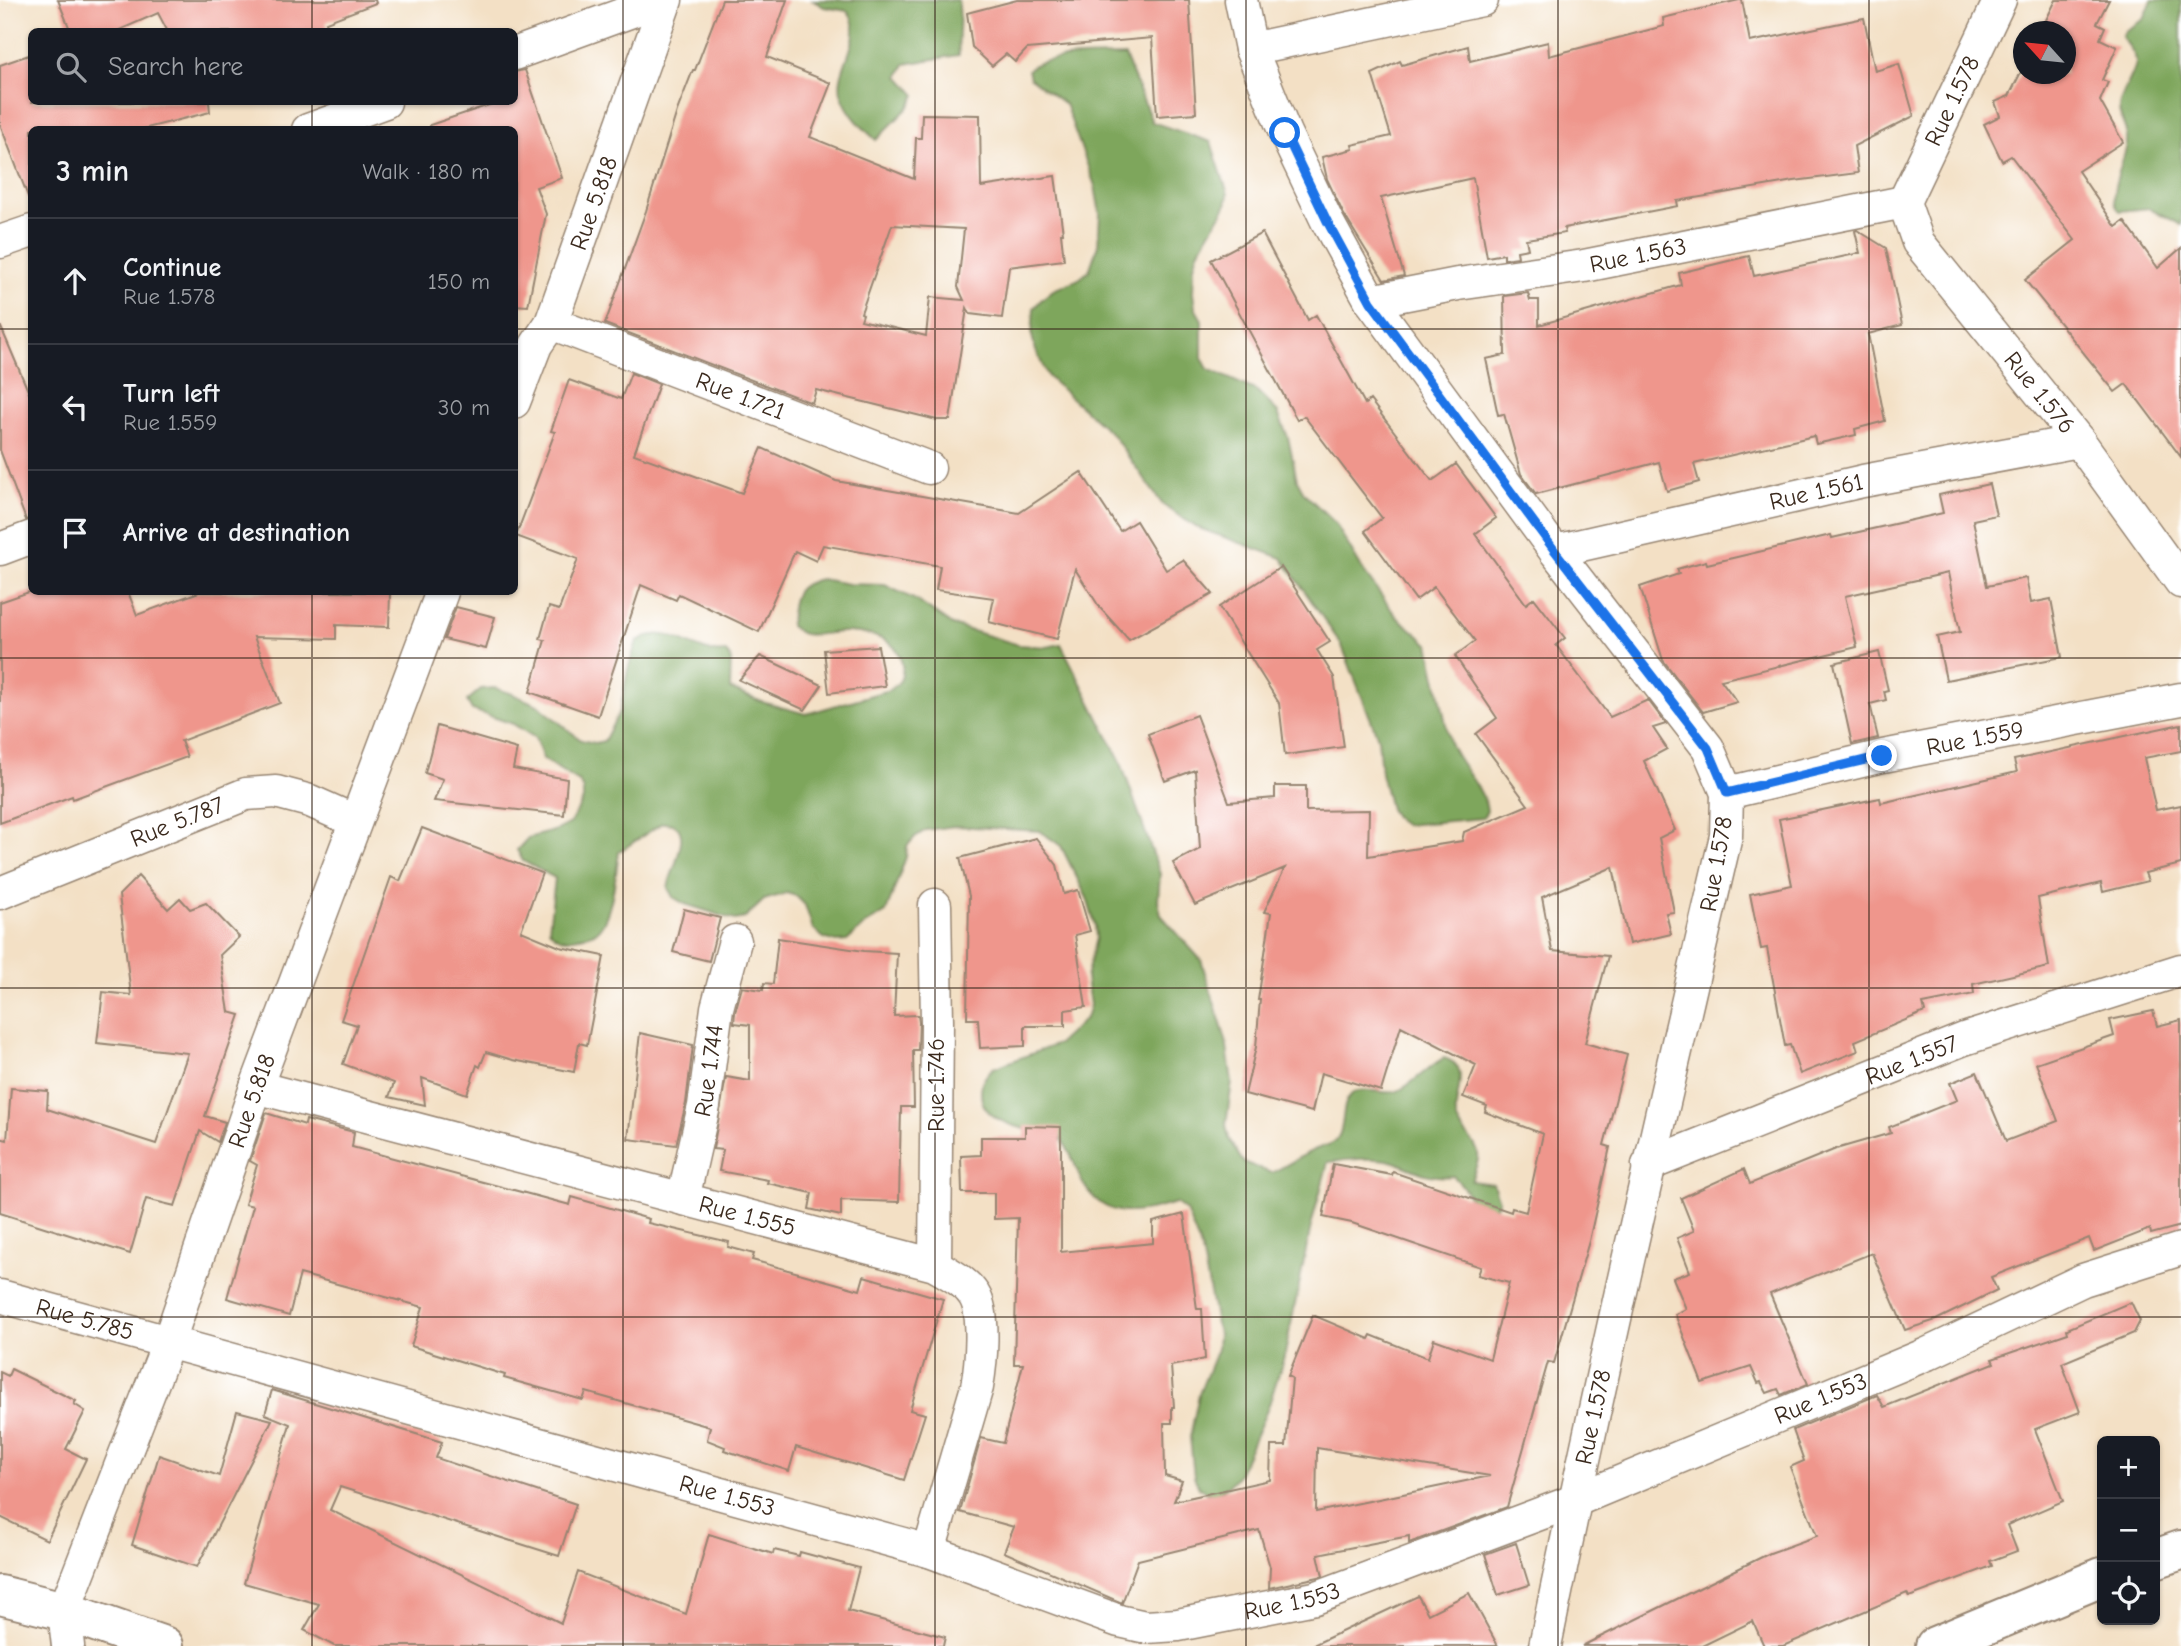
<!DOCTYPE html>
<meta charset="utf-8">
<style>
:root{--surface:#171b24;--page:#242831;--text:#f1f3f6;--muted:#9ea1a6;--line:#363941}
body{margin:0;font-family:"Comic Neue",sans-serif;background:var(--page);color:var(--text)}
.controls{position:absolute;right:21px;bottom:21px;display:grid;overflow:hidden;border-radius:10px;box-shadow:0 2px 5px #0004}
.controls button{width:63px;height:63px;display:grid;place-items:center;padding:0;border:0;border-bottom:2px solid var(--line);background:var(--surface);color:var(--text);font:35px sans-serif}
.compass{position:absolute;left:2013px;top:21px;width:63px;height:63px;border-radius:50%;background:var(--surface);box-shadow:0 2px 5px #0004;rotate:297deg}
.stop{position:absolute;width:21px;height:21px;margin:-16px;border:5px solid #1a73e8;border-radius:50%;background:#fff}
.stop.end{background:#1a73e8;border-color:#fff;box-shadow:0 2px 7px #0008}
.list{margin:0;padding:0;list-style:none}
h2{display:flex;justify-content:space-between;align-items:center;height:91px;margin:0;padding:0 28px;font-size:30px}
h2 small{font-size:23px;font-weight:400;color:var(--muted)}
.list li{display:grid;grid-template-columns:46px 1fr auto;gap:21px;align-items:center;box-sizing:border-box;height:126px;padding:0 28px;border-top:2px solid var(--line)}
.list b{display:block;font-size:26px;white-space:nowrap}
.list p{margin:0;font-size:23px;white-space:nowrap;color:var(--muted)}
.list em{font-size:23px;font-style:normal;color:var(--muted)}
.icon{flex:none;width:38px;height:38px;fill:none;stroke:currentColor;stroke-width:2;stroke-linecap:round;stroke-linejoin:round}
.map{position:relative;flex:none;width:2181px;height:1646px;overflow:hidden}
.search{position:absolute;background:var(--surface);box-shadow:0 2px 5px #0004;left:28px;top:28px;width:490px;height:77px;display:flex;align-items:center;gap:18px;box-sizing:border-box;padding:0 24px;border-radius:10px;color:var(--muted);font-size:26px}
.panel{position:absolute;background:var(--surface);box-shadow:0 2px 5px #0004;left:28px;top:126px;width:490px;height:469px;border-radius:10px}
.map>svg:first-child{display:block}
.forest{fill:#7ea65c;stroke:#5c683d;stroke-width:2}
.building{fill:#ef968c;fill-rule:evenodd}
.lines{fill:none;stroke-linecap:round;stroke-linejoin:round}
.minor-casing{stroke:#978572;stroke-width:35}
.secondary-casing{stroke:#978572;stroke-width:42}
.minor{stroke:#fff;stroke-width:32}
.secondary{stroke:#fff;stroke-width:38}
.route{stroke:#1a73e8;stroke-width:9}
.grid{fill:none;stroke:#3b2a1e;stroke-width:2;stroke-opacity:0.55}
.labels{text-anchor:middle;stroke-width:5;stroke-linejoin:round;paint-order:stroke}
.street-label{font-size:24px;fill:#3b2a1e;stroke:#fff}
</style>
<div class="map">
<svg width="2181" height="1646" viewBox="0 0 2181 1646">
<rect width="100%" height="100%" fill="#fff"/>
<filter id="ink" filterUnits="userSpaceOnUse"><feTurbulence type="fractalNoise" baseFrequency=".0143" numOctaves="2"/><feDisplacementMap in="SourceGraphic" scale="14" xChannelSelector="R" yChannelSelector="G"/><feConvolveMatrix kernelMatrix="1 2 1 2 8 2 1 2 1" color-interpolation-filters="sRGB"/></filter>
<filter id="wash" filterUnits="userSpaceOnUse"><feTurbulence type="fractalNoise" baseFrequency=".00686" numOctaves="4" result="noise"/><feDisplacementMap in="SourceGraphic" scale="28" xChannelSelector="R" yChannelSelector="G"/><feGaussianBlur stdDeviation="1.57" result="paint"/><feColorMatrix in="noise" values="0 0 0 0 0 0 0 0 0 0 0 0 0 0 0 0 0 1.4 0 .05"/><feComposite in="paint" operator="in"/></filter>
<g filter="url(#wash)">
<rect width="100%" height="100%" fill="#f3e0c5"/>
<g class="forest">
<path d="M813,0h145c4,18 -1,36 1,55l-54,9 -6,12 17,19 -8,13 -32,32c-13,-12 -28,-26 -34,-44 -10,-26 27,-59 5,-85l-23,-4z"/>
<path d="M2152,0h29v225l-31,-17 -30,3c-16,-14 5,-49 7,-68 2,-15 -9,-24 -8,-36 2,-15 18,-36 17,-46 -1,-9 -9,-17 -14,-24l3,-6 19,-12z"/>
<path d="M1125,56l27,66 59,20 17,52 -2,12 -28,46 -4,14 -1,27 2,15 7,12v38l6,11 49,22 20,20 11,26 9,43 7,13 31,30 29,49 33,45 32,27 21,99c9,23 35,46 37,68l-4,7 -78,7 -7,-4 -8,-12 -9,-36 -3,-35 -36,-92 -60,-88 -86,-31 -33,-22 -51,-71 -64,-57 -12,-26 -4,-15 2,-28 8,-9 11,-9 26,-11 10,-8 9,-26 2,-31 -5,-28 -30,-82 -35,-26 -2,-8c13,-16 75,-13 97,-14z"/>
<path d="M821,579l28,5 36,1 31,15 36,25 67,20 28,2 14,-3 59,116 40,114 -2,27 3,14 40,45 25,80 6,42 -6,43 3,14 14,23 28,11c16,-7 31,-19 48,-25 4,-2 11,-3 15,-6 14,-12 4,-38 19,-49 8,-6 31,1 42,-1 15,-4 33,-26 49,-34 29,8 9,38 12,58 2,17 25,26 22,43 -1,7 -5,15 -7,22l22,3 6,17 -30,49c2,-32 11,-51 -16,-74 -25,3 -37,-6 -59,-14 -20,-6 -46,-2 -66,0l-17,64 -26,128 -17,54 -30,67 -10,11 -12,8 -9,-1 -8,-6 -5,-10 -4,-40 9,-43 18,-45 1,-15 -16,-83 -16,-40 -10,-8c-36,10 -68,20 -92,-18 -5,-7 -7,-17 -11,-25 -3,-8 -9,-16 -13,-24 -25,-5 -79,-10 -79,-43 0,-11 4,-17 12,-25l65,-24 28,-26 4,-13 -4,-27 10,-40 -1,-13 -8,-27 -26,-52 -21,-15 -85,-5 -29,4 -11,7 -8,9 -1,11 -20,55 -20,12 -19,17 -11,1 -12,-4 -11,-9 -8,-24 -9,-9 -9,-3 -23,7 -19,18 -10,2 -50,-16 -12,-7 -5,-9c2,-17 32,-67 -6,-65l-43,29c-3,19 -7,72 -25,81 -6,3 -15,4 -22,5 -10,3 -17,-1 -23,-9l6,-51 -32,-17 -6,-11 11,-12 29,-8 13,-7 13,-23v-11l-4,-7 -36,-23 -8,-21 -22,-14 -41,-14 -5,-9 14,-12 14,-1 15,5 28,12 43,35 14,3 9,-2 16,-30 8,-42 9,-28c35,-21 55,16 89,11l5,6 -1,31 32,13 44,12 83,-24c11,-7 15,-12 13,-26 -3,-26 -33,-31 -55,-32 -14,-1 -30,5 -43,2 -5,-1 -10,-5 -14,-8 3,-27 1,-41 31,-47z"/>
</g>
<g id="blocks">
<g class="building">
<polygon points="58,0 375,0 376,3 326,22 329,32 168,32 158,13 115,32 71,32"/>
<path d="M722,0h65l-20,57 64,26 -21,54 104,42 2,-41h5l1,-24 58,1 1,72 74,-11 8,57h-2l3,27 -55,7 -7,51 -32,-4 -3,-6 -17,112h-13l-121,-30 -4,13 -207,-79 41,-113 31,-100 16,-41h2zM892,225l72,4 -6,58 6,13 -34,-3 -4,39 -65,-16 2,-6 -2,-1z"/>
<polygon points="1017,0 1189,0 1196,113 1157,116 1152,38 1027,49 1015,62 1006,54 992,66 972,47 967,13"/>
<polygon points="1739,0 1742,0 1750,42 1864,18 1875,71 1899,64 1914,116 1854,146 1858,173 1794,181 1677,201 1678,206 1564,228 1565,233 1526,239 1528,249 1517,251 1518,257 1504,259 1504,254 1487,257 1473,178 1381,198 1404,276 1384,280 1343,213 1327,179 1322,157 1353,149 1352,145 1391,136 1372,74 1400,61 1402,65 1468,46 1470,61 1548,42 1549,56 1664,26 1663,18"/>
<polygon points="2056,0 2109,0 2097,23 2105,27 2100,39 2117,47 2102,80 2108,82 2100,101 2123,142 2078,171 2116,227 2124,221 2158,268 2181,248 2181,457 2126,384 2115,392 2025,280 2075,240 2011,156 2002,161 1984,124 2000,116 1995,102 2009,96 2024,66 2024,74 2066,74 2066,32 2040,32"/>
<polygon points="32,54 32,102 209,102 210,112 139,130 32,130 32,199 29,199 0,124 0,65"/>
<polygon points="525,70 562,178 536,187 546,214 528,306 514,305 514,130 430,130 430,125 498,102 514,102 514,72"/>
<polygon points="1857,230 1886,248 1902,325 1868,334 1885,421 1855,429 1856,435 1816,444 1814,436 1694,464 1699,482 1667,491 1659,462 1536,494 1521,474 1504,414 1498,415 1486,359 1505,355 1504,296 1528,293 1530,300 1539,300 1539,325 1681,285 1679,273 1749,256 1754,276 1860,253 1855,231"/>
<path d="M1262,233l46,87 8,-5 49,89 5,-4 62,81 24,-17 40,54 -21,16 51,70 8,-6 31,40 -9,7 54,72 38,-17 18,24 -13,4 14,21 -23,12 31,69 -16,8 15,74 -8,1 5,21 -42,10 -16,-77 -71,30 10,54 56,5 -23,87 42,12 -23,90 6,2 -21,94 -35,122 -6,-1 -41,145 -98,36v-7l-91,18 5,22 -54,12 1,-21 -11,-37 -121,30 -16,43 -118,-51 10,-25 -54,-15 21,-74 22,5 20,-79h-9l4,-146 -24,1v-26h-32l-1,-37 20,-1v-18h44v-11l36,1v125l92,-9v-21l31,-8 13,95h5l3,50 -34,7 3,41h-2v16h-8l1,53 17,5 -8,20 96,-21 1,-34h15l6,-68 -4,-2 25,-61 56,24 2,-4 57,23 6,-19 56,20 19,-76 -31,-8 3,-8 -129,-44 -29,-6 10,-53 59,11 1,-3 118,40 1,-4 14,4 17,-78 -58,-22 2,-6 -24,-9 13,-32 -75,-39 -20,65 -60,-18 -9,39 -67,-18 11,-47 4,-47h-2l13,-87 -7,-1 21,-44 -90,37 -22,-42 27,-14 -5,-79 -30,11 -17,-47 48,-19 33,87 46,-4v-12h31v25l63,-1 -1,46 94,-15 2,-9 64,-27 -52,-71 21,-16 -42,-62 20,-15 -41,-54 -18,13 -51,-69 17,-13 -78,-102 -7,4 -86,-160zM1317,1448l173,28 -174,36z"/>
<polygon points="0,325 32,400 32,519 26,520 0,450"/>
<polygon points="631,373 659,384 634,454 742,493 762,448 836,481 1019,513 1081,472 1120,531 1136,521 1166,570 1183,560 1213,594 1129,640 1100,608 1075,569 1057,639 989,622 994,598 936,590 940,566 823,545 816,561 795,551 759,632 679,594 676,600 641,585 598,716 530,692 545,640 540,639 549,607 559,610 578,559 516,536 555,432 551,431 569,380 621,399"/>
<polygon points="1989,484 1996,515 1973,520 1987,586 2026,578 2031,603 2051,599 2062,657 1946,680 1937,637 1960,632 1948,573 1845,596 1857,647 1721,680 1737,702 1703,712 1663,660 1640,587 1679,574 1677,569 1706,561 1707,564 1831,535 1832,538 1943,513 1939,495"/>
<polygon points="1281,567 1330,642 1317,650 1334,677 1344,747 1285,755 1279,703 1219,607"/>
<polygon points="29,592 128,592 137,615 199,592 390,592 389,627 336,625 336,639 254,637 280,703 181,741 187,757 73,799 72,796 0,823 0,602"/>
<polygon points="456,607 495,617 486,649 444,639"/>
<polygon points="878,646 885,686 829,693 824,650"/>
<polygon points="1879,652 1888,690 1884,691 1886,700 1870,704 1878,738 1852,744 1834,663"/>
<polygon points="760,656 822,685 805,710 739,680"/>
<polygon points="2181,724 2181,751 2144,758 2156,810 2181,805 2181,864 2145,873 2148,881 2103,892 2101,883 2038,898 2049,967 1973,984 1974,994 1923,1004 1925,1012 1855,1041 1858,1051 1800,1074 1790,1045 1785,1046 1767,948 1761,949 1750,894 1792,885 1779,819 1880,798 1881,803 2017,772 2014,760"/>
<polygon points="437,726 517,749 513,769 567,779 564,815 434,801 443,779 425,773"/>
<polygon points="422,828 542,873 521,931 560,947 604,956 587,1045 579,1043 574,1072 513,1060 486,1052 480,1067 477,1065 467,1094 422,1078 425,1105 389,1097 394,1083 343,1064 357,1025 341,1020 391,877 400,881"/>
<polygon points="1036,838 1057,865 1064,894 1078,890 1090,931 1075,935 1086,1007 1065,1010 1065,1026 1025,1026 1025,1046 980,1048 978,1019 967,1019 969,896 960,858"/>
<polygon points="138,876 168,909 180,898 190,909 206,903 239,937 220,955 229,1012 240,1015 205,1116 225,1122 218,1142 200,1131 175,1206 146,1199 130,1254 0,1213 0,1138 7,1140 11,1088 48,1091 47,1109 156,1144 188,1053 97,1043 103,992 131,995 119,895"/>
<polygon points="684,909 720,918 709,961 673,952"/>
<polygon points="778,938 864,951 897,953 894,1016 918,1015 919,1022 918,1050 913,1050 914,1107 901,1107 899,1202 841,1200 841,1216 809,1209 812,1193 767,1183 768,1180 719,1171 723,1150 713,1149 726,1077 750,1081 750,1025 734,1023 735,1012 742,987 763,990 764,983 773,984"/>
<polygon points="2153,1011 2157,1026 2181,1020 2181,1226 2151,1234 2150,1229 2094,1251 2089,1238 1991,1277 1997,1290 1936,1320 1905,1330 1872,1253 1770,1294 1808,1384 1781,1395 1778,1389 1767,1393 1761,1382 1758,1383 1751,1367 1702,1383 1675,1314 1686,1309 1673,1278 1690,1272 1677,1238 1694,1231 1681,1198 1744,1169 1750,1184 1836,1149 1891,1133 1889,1127 1957,1100 1950,1083 1977,1072 2006,1141 2058,1121 2036,1063 2114,1036 2110,1020"/>
<polygon points="640,1033 693,1045 686,1103 676,1145 628,1139"/>
<polygon points="266,1113 305,1125 306,1120 354,1132 352,1147 570,1205 572,1197 649,1219 648,1223 729,1242 728,1247 754,1254 752,1260 860,1290 864,1276 943,1299 910,1410 925,1414 904,1480 796,1447 789,1471 724,1450 725,1447 707,1440 710,1427 586,1392 583,1400 504,1378 505,1375 411,1346 423,1307 300,1274 289,1316 227,1298 253,1206 245,1204 257,1165 250,1161"/>
<polygon points="2131,1302 2140,1321 2134,1333 2062,1363 2080,1412 2035,1429 2063,1501 2007,1525 2017,1551 1990,1561 1992,1566 1909,1597 1907,1593 1783,1646 1764,1646 1753,1621 1702,1646 1582,1646 1770,1553 1817,1536 1790,1467 1804,1461 1793,1430 1877,1395 1884,1407 1994,1363 1992,1359 2068,1333 2067,1329"/>
<polygon points="11,1369 76,1401 74,1404 85,1411 66,1449 86,1459 47,1540 0,1517 0,1372 8,1376"/>
<polygon points="272,1390 442,1442 436,1458 576,1504 559,1556 340,1487 330,1510 561,1623 578,1572 686,1614 709,1534 773,1554 774,1550 799,1556 800,1552 859,1568 848,1611 945,1637 943,1646 334,1646 304,1630 319,1604 244,1583 290,1424 265,1414"/>
<polygon points="237,1411 272,1420 197,1567 132,1545 159,1455 219,1476"/>
<polygon points="1516,1543 1529,1585 1498,1595 1485,1554"/>
<polygon points="1469,1593 1498,1646 1311,1646 1418,1596 1428,1614"/>
</g>
</g>
</g>
<g filter="url(#ink)">
<use href="#blocks" fill-opacity="0" stroke="#978572" stroke-width="2"/>
<g class="lines">
<g class="minor-casing">
<g id="minor">
<path d="M1241,0l10,49 34,84 42,88 44,80 184,250 153,197 19,45 -1,43c-63,270 -126,539 -181,810"/>
<polyline points="1251,49 1482,0"/>
<polyline points="514,54 662,0"/>
<polyline points="308,130 385,102"/>
<path id="s1" d="M1904,202l14,40 161,199 102,141"/>
<path id="s2" d="M1904,202l96,-202"/>
<polyline points="0,242 32,231"/>
<path id="s3" d="M1371,301l87,-17 126,-18 320,-64"/>
<path id="s4" d="M551,323l378,145"/>
<path id="s5" d="M514,402l22,-57 15,-22 115,-323"/>
<polyline points="0,549 32,537"/>
<path id="s6" d="M1555,551l308,-70 216,-40"/>
<path id="s7" d="M1727,793l156,-37 298,-57"/>
<path id="s8" d="M0,893l246,-99 30,-2 34,9 45,20"/>
<polyline points="935,905 937,1022 935,1265"/>
<path id="s9" d="M256,1087l679,178c13,8 30,16 39,30 12,19 7,69 3,92l-48,164"/>
<path id="s10" d="M1648,1165l316,-126 217,-69"/>
<path id="s11" d="M683,1199l21,-93 13,-98 18,-67"/>
<path id="s12" d="M0,1296l929,255 190,70 27,6 32,-2 137,-27 259,-97 353,-147 156,-74 98,-31"/>
<path id="s13" d="M68,1646l-4,-35 105,-270 87,-254 186,-495"/>
</g>
</g>
<g class="secondary-casing">
<g id="secondary">
<polyline points="2155,1559 2181,1550"/>
<polyline points="0,1595 64,1611 164,1646"/>
<polyline points="1935,1646 2102,1577"/>
</g>
</g>
<use href="#minor" class="minor"/>
<use href="#secondary" class="secondary"/>
</g>
</g>
<g class="lines" filter="url(#ink)">
<polyline class="route" points="1285,133 1327,221 1371,302 1555,551 1708,748 1727,793 1882,756"/>
</g>
<path class="grid" d="M312,0v32M623,0v1646M935,0v1646M1246,0v1646M1558,0v1646M1869,0v1646M312,102v28M0,329h32M514,329h1667M312,592v1054M0,658h2181M0,988h2181M0,1317h2181"/>
<g class="labels">
<g class="street-label">
<text dy="8" stroke="none"><textPath href="#s2" startOffset="112">Rue 1.578</textPath></text>
<text dy="8" stroke="none"><textPath href="#s5" startOffset="215">Rue 5.818</textPath></text>
<text dy="8" stroke="none"><textPath href="#s3" startOffset="271">Rue 1.563</textPath></text>
<text dy="8" stroke="none"><textPath href="#s1" startOffset="236">Rue 1.576</textPath></text>
<text dy="8" stroke="none"><textPath href="#s4" startOffset="203">Rue 1.721</textPath></text>
<text dy="8" stroke="none"><textPath href="#s6" startOffset="268">Rue 1.561</textPath></text>
<text dy="8" stroke="none"><textPath href="#s7" startOffset="254">Rue 1.559</textPath></text>
<text dy="8" stroke="none"><textPath href="#s8" startOffset="191">Rue 5.787</textPath></text>
<text transform="translate(1716 864) rotate(-80)" y="8">Rue 1.578</text>
<text dy="8" stroke="none"><textPath href="#s10" startOffset="284">Rue 1.557</textPath></text>
<text dy="8" stroke="none"><textPath href="#s11" startOffset="131">Rue 1.744</textPath></text>
<text transform="translate(936 1085) rotate(-90)" y="8">Rue 1.746</text>
<text dy="8" stroke="none"><textPath href="#s13" startOffset="579">Rue 5.818</textPath></text>
<text dy="8" stroke="none"><textPath href="#s9" startOffset="508">Rue 1.555</textPath></text>
<text dy="8" stroke="none"><textPath href="#s12" startOffset="88">Rue 5.785</textPath></text>
<text dy="8" stroke="none"><textPath href="#s12" startOffset="1909">Rue 1.553</textPath></text>
<text transform="translate(1593 1417) rotate(-78)" y="8">Rue 1.578</text>
<text dy="8" stroke="none"><textPath href="#s12" startOffset="754">Rue 1.553</textPath></text>
<text dy="8" stroke="none"><textPath href="#s12" startOffset="1342">Rue 1.553</textPath></text>
</g>
</g>
</svg>
<div class="controls">
<button>+</button>
<button>−</button>
<button><svg class="icon" aria-label="locate" viewBox="0 0 24 24"><circle cx="12" cy="12" r="6"/><path d="M12 2v4M12 18v4M2 12h4M18 12h4"/></svg></button>
</div>
<svg class="compass" viewBox="-18 -18 36 36"><path d="M0-13l5 13h-10z" fill="#e53935"/><path d="M0 13l5-13h-10z" fill="#9ea1a6"/></svg>
<div class="stop" style="left:1285px;top:133px"></div>
<div class="stop end" style="left:1882px;top:756px"></div>
<div class="search"><svg class="icon" aria-label="search" viewBox="0 0 24 24"><circle cx="10" cy="10" r="6"/><path d="M15 15l6 6"/></svg>Search here</div>
<section class="panel">
<h2>3 min<small>Walk · 180 m</small></h2>
<ul class="list">
<li><svg class="icon" aria-label="ahead" viewBox="0 0 24 24"><path d="M12 20V5M6 11l6-6 6 6"/></svg><div><b>Continue</b><p>Rue 1.578</p></div><em>150 m</em></li>
<li><svg class="icon" aria-label="left" viewBox="0 0 24 24"><path d="M17 20v-9H6M10 6l-5 5 5 5"/></svg><div><b>Turn left</b><p>Rue 1.559</p></div><em>30 m</em></li>
<li><svg class="icon" aria-label="arrive" viewBox="0 0 24 24"><path d="M6 21V4h12l-3 4 3 4H6"/></svg><div><b>Arrive at destination</b></div></li>
</ul>
</section>
</div>
